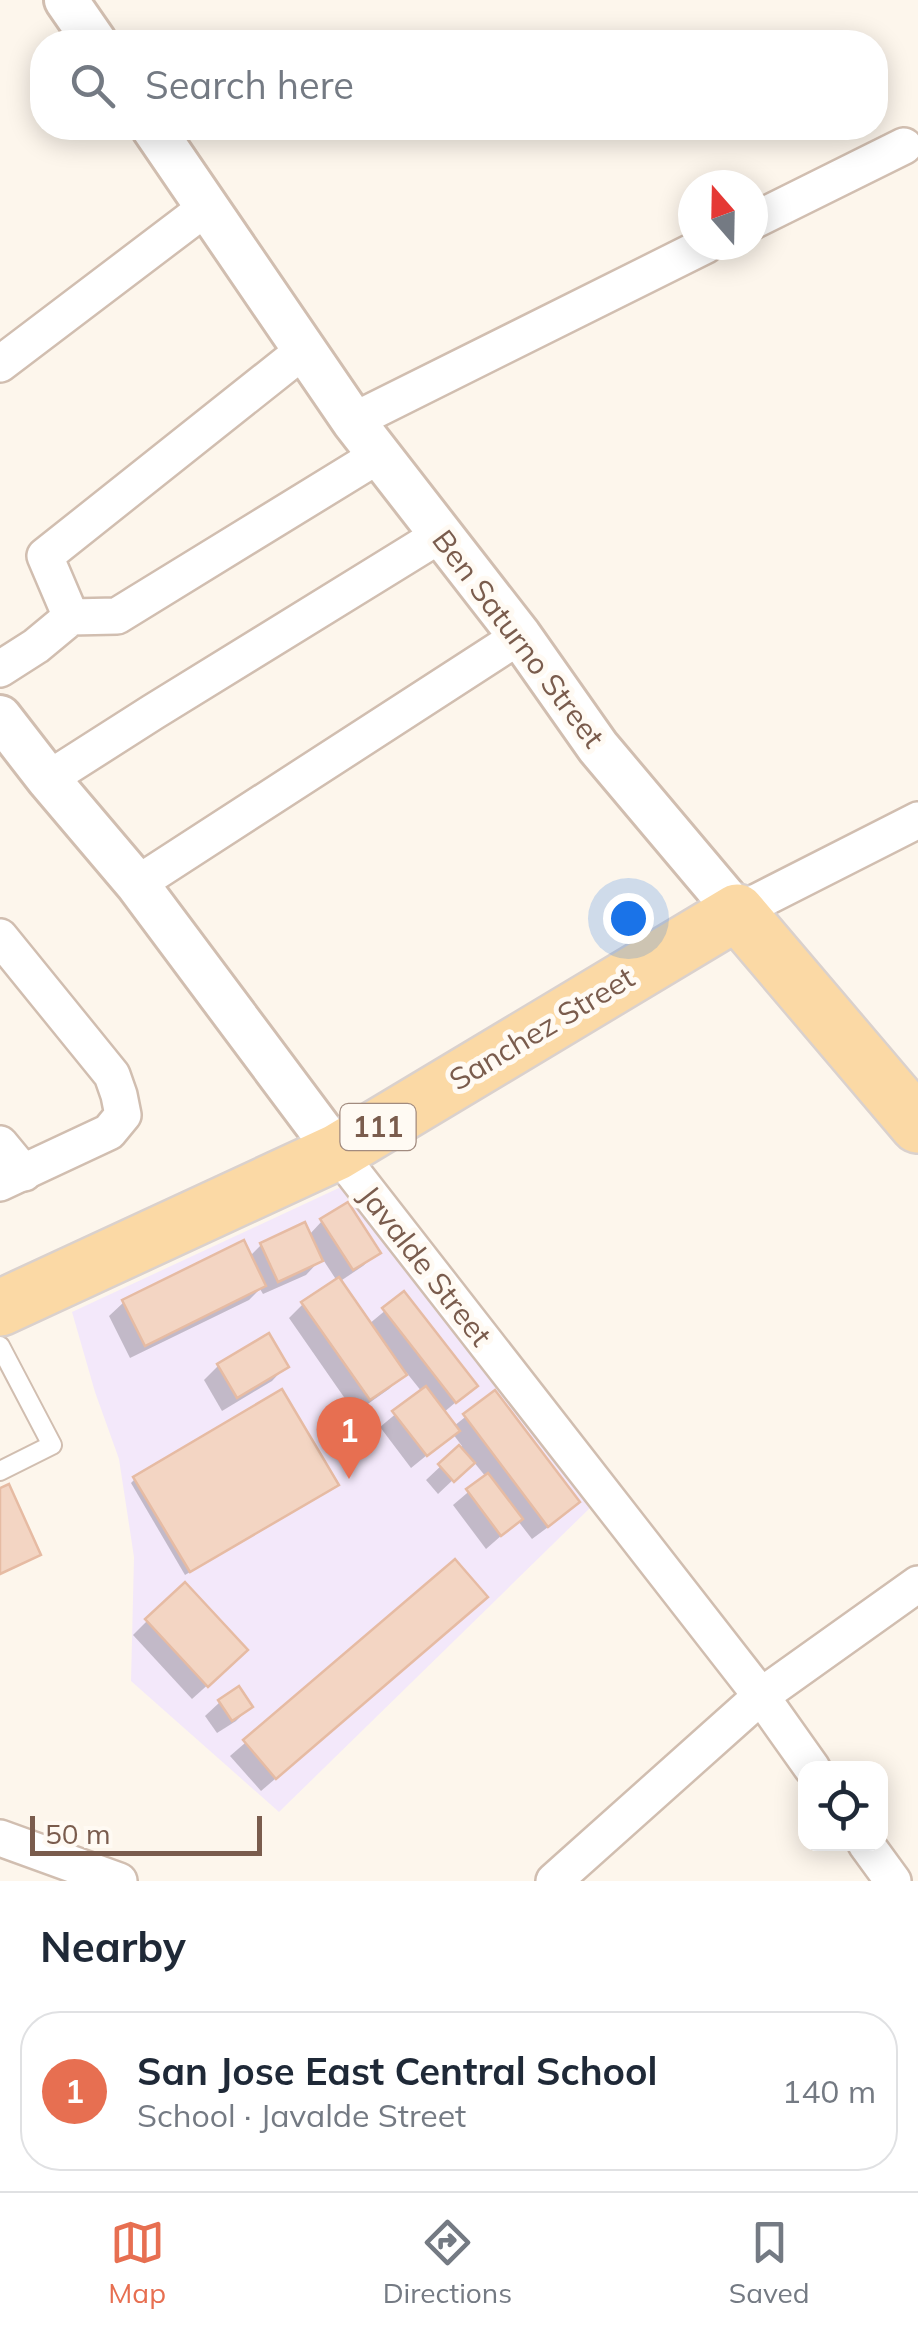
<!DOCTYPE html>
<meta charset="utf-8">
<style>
:root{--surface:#fff;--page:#f2f2f3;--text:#1f2937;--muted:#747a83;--line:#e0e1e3;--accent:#e76f51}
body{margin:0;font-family:Mulish,sans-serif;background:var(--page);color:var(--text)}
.controls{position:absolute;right:30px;bottom:30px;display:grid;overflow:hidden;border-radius:20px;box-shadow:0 5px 25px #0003}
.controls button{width:90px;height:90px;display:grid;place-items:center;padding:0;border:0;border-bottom:2px solid var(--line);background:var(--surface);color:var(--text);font:50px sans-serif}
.compass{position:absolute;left:678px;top:170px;width:90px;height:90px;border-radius:50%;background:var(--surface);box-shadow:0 5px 25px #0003;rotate:340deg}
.scale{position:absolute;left:30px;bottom:25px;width:232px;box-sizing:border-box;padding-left:10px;border:5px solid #7a5c4d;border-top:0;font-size:28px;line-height:35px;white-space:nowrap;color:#7a5c4d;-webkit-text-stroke:8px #fffaf3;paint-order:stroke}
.you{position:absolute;left:628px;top:918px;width:35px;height:35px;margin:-25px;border:8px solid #fff;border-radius:50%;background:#1a73e8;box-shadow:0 0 0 15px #1a73e833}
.badge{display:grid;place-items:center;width:65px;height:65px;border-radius:50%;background:var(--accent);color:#fff;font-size:32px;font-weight:700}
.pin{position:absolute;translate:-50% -82px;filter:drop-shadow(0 2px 5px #0008)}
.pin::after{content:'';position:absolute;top:52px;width:35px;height:30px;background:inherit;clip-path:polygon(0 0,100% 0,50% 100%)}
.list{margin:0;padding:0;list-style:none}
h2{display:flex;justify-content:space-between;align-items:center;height:130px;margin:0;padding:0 40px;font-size:42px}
h2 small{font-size:32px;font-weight:400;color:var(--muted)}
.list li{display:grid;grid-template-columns:65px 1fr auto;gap:30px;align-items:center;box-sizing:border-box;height:160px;margin:0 20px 20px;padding:0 20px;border:2px solid var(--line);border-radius:40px}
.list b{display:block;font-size:38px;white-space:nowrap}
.list p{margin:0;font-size:32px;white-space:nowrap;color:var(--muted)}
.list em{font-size:32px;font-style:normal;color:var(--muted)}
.icon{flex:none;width:55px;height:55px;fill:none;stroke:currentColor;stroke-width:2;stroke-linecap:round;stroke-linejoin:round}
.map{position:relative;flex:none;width:918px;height:1881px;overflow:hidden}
.search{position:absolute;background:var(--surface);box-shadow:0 5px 25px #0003;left:30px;right:30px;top:30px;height:110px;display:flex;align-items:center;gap:25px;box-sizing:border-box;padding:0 35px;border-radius:40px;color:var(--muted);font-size:38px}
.sheet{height:310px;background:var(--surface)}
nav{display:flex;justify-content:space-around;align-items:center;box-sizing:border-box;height:140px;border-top:2px solid var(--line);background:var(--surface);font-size:28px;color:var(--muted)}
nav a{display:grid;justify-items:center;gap:5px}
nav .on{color:var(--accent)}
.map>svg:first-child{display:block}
.education{fill:#f3e8fa}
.shadow{fill:#0003}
.building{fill:#f3d5c3;stroke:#e6bba3;stroke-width:2.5}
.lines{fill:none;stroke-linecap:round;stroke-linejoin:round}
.service-casing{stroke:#d1beb0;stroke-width:22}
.minor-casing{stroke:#d1beb0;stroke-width:40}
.tertiary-casing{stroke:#d1beb0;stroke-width:48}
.primary-casing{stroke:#dad1cd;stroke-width:60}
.service{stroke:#fff;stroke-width:18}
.minor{stroke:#fff;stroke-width:35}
.tertiary{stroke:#fff;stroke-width:42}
.primary{stroke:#fbd9a5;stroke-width:55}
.labels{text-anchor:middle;stroke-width:10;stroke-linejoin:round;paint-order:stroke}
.shield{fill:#fffaf3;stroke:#a28b7f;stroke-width:2.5}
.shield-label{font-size:28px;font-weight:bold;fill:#7a5c4d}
.street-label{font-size:30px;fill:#7a5c4d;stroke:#fffaf3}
</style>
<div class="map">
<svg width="918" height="1881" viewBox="0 0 918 1881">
<rect width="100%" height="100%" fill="#fdf6ec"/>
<polygon class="education" points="356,1180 594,1504 279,1812 131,1681 134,1557 119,1459 95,1392 72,1312"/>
<g class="shadow">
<polygon points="322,1221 378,1252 363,1266 339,1282 369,1324 404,1295 475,1386 443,1413 454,1426 495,1393 577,1502 563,1516 532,1539 518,1521 486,1549 453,1505 486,1477 473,1461 438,1494 426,1480 462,1446 453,1434 411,1468 380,1427 422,1392 406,1372 389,1389 355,1413 289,1318 303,1304 337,1281 322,1258 306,1275 263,1294 260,1289 249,1300 130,1358 109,1316 124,1302 249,1257 261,1245 309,1235"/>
<polygon points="268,1337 286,1366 272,1381 222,1411 204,1380 218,1366"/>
<polygon points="135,1479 332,1488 185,1575 131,1483"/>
<polygon points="454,1563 471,1611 261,1791 230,1756"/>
<polygon points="147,1621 231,1664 192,1699 133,1635"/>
<polygon points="220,1702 250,1707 236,1721 217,1733 205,1716"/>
</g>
<g class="building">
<polygon points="348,1202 381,1253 353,1270 320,1219"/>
<polygon points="305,1222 323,1261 278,1282 260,1243"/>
<polygon points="244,1240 266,1286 145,1346 122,1300"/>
<polygon points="339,1277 407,1375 370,1400 301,1302"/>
<polygon points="404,1291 478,1386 456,1403 382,1308"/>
<polygon points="269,1333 289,1367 237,1398 217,1364"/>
<polygon points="426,1386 460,1431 427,1456 392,1411"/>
<polygon points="282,1389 339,1485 190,1572 133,1477"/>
<polygon points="495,1390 580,1502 548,1527 463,1414"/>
<polygon points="459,1445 475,1463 454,1482 438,1464"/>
<polygon points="488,1473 523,1519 501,1536 466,1489"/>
<polygon points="9,1484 41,1555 0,1574 0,1488"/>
<polygon points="455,1559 488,1597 276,1779 243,1740"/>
<polygon points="185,1582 248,1650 208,1687 145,1619"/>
<polygon points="239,1686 253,1707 232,1721 218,1700"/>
</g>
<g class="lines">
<g class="service-casing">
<polyline id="service" points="0,1346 52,1445 0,1471"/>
</g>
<g class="minor-casing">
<g id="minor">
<polyline points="753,221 904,146"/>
<polyline points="0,364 207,207"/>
<polyline points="353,421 706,245"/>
<polyline points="71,617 45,556 304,350"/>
<polyline points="0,669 36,646 71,617 117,616 379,455"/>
<polyline points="48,779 153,712 440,535"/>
<polyline points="137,884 520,636"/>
<polyline points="737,912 918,820"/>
<polyline points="0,937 112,1075 119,1095 123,1115 109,1132 0,1183"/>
<polyline points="0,1144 24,1173"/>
<polyline points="337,1152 761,1696 812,1768"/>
<polyline points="0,1838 119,1881"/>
<polyline points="866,1844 893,1881"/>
<polyline points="554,1881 761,1696 918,1584"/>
</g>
</g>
<g class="tertiary-casing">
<g id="tertiary">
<polyline points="66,0 95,42"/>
<polyline points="153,128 353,421 520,636 598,747 737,912"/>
<polyline points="0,717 48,779 137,884 337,1152"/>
</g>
</g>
<g class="primary-casing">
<polyline id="primary" points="0,1308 337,1152 737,912 918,1125"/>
</g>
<use href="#service" class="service"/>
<use href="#minor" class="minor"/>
<use href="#tertiary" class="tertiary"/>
<use href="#primary" class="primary"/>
</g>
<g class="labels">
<rect class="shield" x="340.5" y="1104" width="75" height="46" rx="8"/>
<g class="shield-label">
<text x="378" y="1137">111</text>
</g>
<g class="street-label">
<text transform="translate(518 639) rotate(53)" y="10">Ben Saturno Street</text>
<text transform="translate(542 1029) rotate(-31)" y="10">Sanchez Street</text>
<text transform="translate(425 1266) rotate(52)" y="10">Javalde Street</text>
</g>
</g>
</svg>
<div class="controls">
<button><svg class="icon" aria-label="locate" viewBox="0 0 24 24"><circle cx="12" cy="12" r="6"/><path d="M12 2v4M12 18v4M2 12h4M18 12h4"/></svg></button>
</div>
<svg class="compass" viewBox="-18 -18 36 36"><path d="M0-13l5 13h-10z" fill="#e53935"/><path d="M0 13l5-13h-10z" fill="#747a83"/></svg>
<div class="scale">50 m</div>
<div class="you"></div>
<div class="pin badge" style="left:349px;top:1479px">1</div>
<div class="search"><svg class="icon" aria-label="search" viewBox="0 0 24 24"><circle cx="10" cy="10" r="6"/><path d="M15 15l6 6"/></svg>Search here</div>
</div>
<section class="sheet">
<h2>Nearby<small></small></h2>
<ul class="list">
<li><span class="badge">1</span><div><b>San Jose East Central School</b><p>School · Javalde Street</p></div><em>140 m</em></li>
</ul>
</section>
<nav>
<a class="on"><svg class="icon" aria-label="map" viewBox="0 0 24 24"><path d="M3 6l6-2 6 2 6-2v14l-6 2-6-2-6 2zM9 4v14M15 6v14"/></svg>Map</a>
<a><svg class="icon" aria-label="directions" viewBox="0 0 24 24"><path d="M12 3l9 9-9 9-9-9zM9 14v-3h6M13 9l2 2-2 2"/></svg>Directions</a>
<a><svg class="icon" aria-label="saved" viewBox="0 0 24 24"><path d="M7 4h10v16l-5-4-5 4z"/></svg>Saved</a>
</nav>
